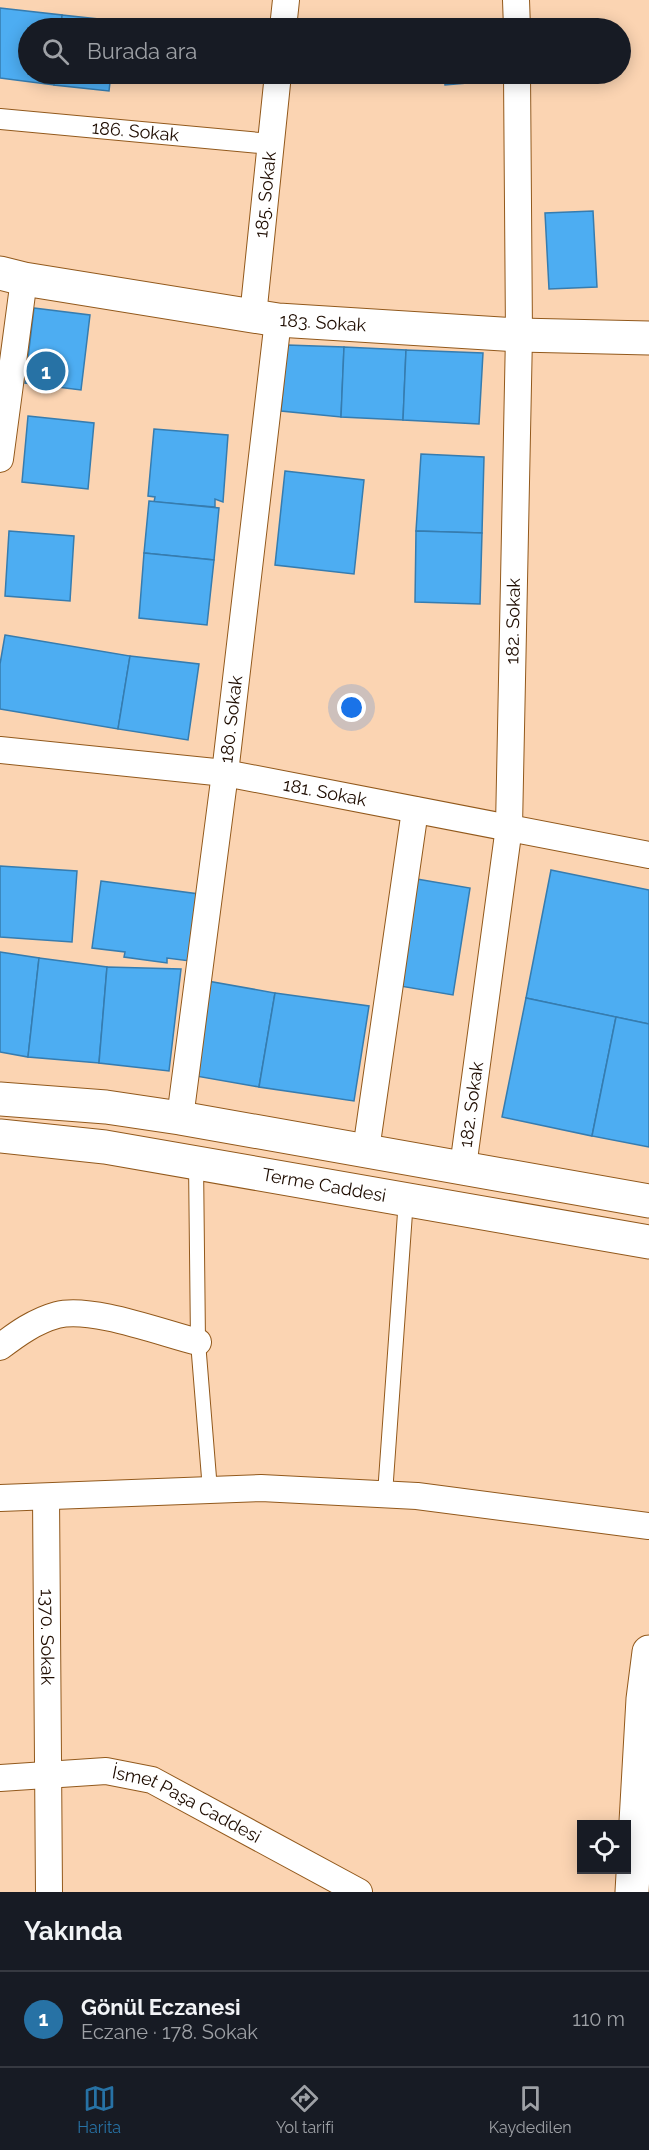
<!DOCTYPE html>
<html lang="tr">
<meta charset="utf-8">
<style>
:root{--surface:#171b24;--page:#242831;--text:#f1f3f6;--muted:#9ea1a6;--line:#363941;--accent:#2772a5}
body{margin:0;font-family:Raleway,sans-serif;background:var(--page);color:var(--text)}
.controls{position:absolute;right:18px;bottom:18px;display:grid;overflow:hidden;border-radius:0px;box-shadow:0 3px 15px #0003}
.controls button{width:54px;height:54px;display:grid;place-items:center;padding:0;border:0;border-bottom:2px solid var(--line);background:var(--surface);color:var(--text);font:30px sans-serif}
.you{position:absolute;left:352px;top:708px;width:21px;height:21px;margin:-15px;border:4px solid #fff;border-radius:50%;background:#1a73e8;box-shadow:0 0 0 9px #1a73e833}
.badge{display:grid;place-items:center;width:39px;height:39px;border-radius:50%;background:var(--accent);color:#fff;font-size:20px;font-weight:700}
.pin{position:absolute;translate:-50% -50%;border:3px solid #fff;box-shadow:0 2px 6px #0006}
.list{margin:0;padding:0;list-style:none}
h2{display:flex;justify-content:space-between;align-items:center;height:78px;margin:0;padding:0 24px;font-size:26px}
h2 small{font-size:20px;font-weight:400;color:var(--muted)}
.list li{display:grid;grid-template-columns:39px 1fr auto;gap:18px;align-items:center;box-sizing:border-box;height:96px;padding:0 24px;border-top:2px solid var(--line)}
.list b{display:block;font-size:22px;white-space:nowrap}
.list p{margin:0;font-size:20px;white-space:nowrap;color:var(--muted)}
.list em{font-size:20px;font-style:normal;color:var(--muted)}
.icon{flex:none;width:33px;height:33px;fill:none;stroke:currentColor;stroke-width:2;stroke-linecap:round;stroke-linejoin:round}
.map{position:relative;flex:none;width:649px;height:1892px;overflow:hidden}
.search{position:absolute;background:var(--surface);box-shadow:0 3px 15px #0003;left:18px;right:18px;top:18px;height:66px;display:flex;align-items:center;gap:15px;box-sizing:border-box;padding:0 21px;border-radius:33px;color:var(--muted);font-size:22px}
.sheet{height:174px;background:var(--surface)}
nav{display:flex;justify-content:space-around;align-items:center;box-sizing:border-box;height:84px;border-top:2px solid var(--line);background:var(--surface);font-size:16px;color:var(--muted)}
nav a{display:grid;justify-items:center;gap:3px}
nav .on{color:var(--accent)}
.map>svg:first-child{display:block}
.building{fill:#4dadf2;stroke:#367caf;stroke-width:1.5}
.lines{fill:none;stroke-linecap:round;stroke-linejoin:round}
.service-casing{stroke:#92591c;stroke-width:16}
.pedestrian-casing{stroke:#92591c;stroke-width:22}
.minor-casing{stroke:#92591c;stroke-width:28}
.tertiary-casing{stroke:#92591c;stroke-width:35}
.secondary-casing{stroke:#92591c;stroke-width:35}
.service{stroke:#fff;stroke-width:14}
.pedestrian{stroke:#fff;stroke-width:20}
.minor{stroke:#fff;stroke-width:26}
.tertiary{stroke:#fff;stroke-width:33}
.secondary{stroke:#fff;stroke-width:33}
.labels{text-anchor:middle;stroke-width:6;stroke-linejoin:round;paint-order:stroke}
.street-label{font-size:18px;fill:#1e0c00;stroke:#fefefe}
</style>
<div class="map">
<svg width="649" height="1892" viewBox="0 0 649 1892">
<rect width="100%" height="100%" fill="#fbd4b2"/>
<g class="building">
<polygon points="0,8 62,15 61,28 28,28 28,74 56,74 54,85 0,78"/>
<polygon points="62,15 117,21 116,28 61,28"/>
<polygon points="56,74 111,74 109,91 54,85"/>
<polygon points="444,74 501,74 502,80 445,85"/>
<polygon points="593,211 597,287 549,289 545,213"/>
<polygon points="34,308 90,315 81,390 25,383"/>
<polygon points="287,345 344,347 341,417 281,411"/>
<polygon points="344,347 406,350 403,420 341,417"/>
<polygon points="406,350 483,353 479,424 403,420"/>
<polygon points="28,416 94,423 88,489 22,482"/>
<polygon points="154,429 228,435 223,502 215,499 215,507 154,502 155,497 148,496"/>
<polygon points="421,454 484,457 482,533 416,531"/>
<polygon points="285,471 364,480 354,574 275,565"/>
<polygon points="149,501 219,508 214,560 144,553"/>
<polygon points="9,531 74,536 70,601 5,596"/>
<polygon points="416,531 482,533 480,604 415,602"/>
<polygon points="144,553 214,560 207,625 139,618"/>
<polygon points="5,635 130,656 118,729 0,709 0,664"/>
<polygon points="130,656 199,664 188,740 118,729"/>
<polygon points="0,866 77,871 72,942 0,937"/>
<polygon points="551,870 649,890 649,1024 526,998"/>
<polygon points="411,878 470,888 453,995 394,985"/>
<polygon points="101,881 199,894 190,961 167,958 167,963 124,957 125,952 92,948"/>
<polygon points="0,952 39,958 28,1057 0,1052"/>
<polygon points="39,958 107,967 99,1063 28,1057"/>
<polygon points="107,967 181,969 169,1071 99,1063"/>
<polygon points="202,980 275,993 259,1087 190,1075"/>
<polygon points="275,993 369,1006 354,1101 259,1087"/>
<polygon points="526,998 616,1017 592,1136 502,1117"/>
<polygon points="616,1017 649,1024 649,1147 592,1136"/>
</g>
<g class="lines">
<g class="service-casing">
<g id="service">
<polyline points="196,1162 198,1342 210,1490"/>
<polyline points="385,1494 406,1199"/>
</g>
</g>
<g class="pedestrian-casing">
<g id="pedestrian">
<path id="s1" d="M0,119l271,25"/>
</g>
</g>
<g class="minor-casing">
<g id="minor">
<polyline points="516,0 517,28"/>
<polyline points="283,28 286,0"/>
<path id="s2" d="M253,316l25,-242"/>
<polyline points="0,459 24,279"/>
<path id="s3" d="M0,750l225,23 424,82"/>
<path id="s4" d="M180,1118l45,-345 53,-453"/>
<polyline points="366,1150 415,810"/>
<path id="s5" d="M463,1167l46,-340 10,-492 -2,-261"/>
<path d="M0,1347c17,-13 35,-26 57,-32 34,-9 105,18 141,27"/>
<path id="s6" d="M46,1497l3,395"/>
<polyline points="0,1498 261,1488 417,1496 649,1526"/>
<path id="s7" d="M0,1778l106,-7 46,9 207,112"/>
</g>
</g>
<g class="tertiary-casing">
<g id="tertiary">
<path id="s8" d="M0,273l24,6 254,41 241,15 130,3"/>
</g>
</g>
<g class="secondary-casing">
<g id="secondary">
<polyline points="0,1099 106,1107 180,1118 649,1201"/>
<path id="s9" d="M0,1136l105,11 544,95"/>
<polyline points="632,1892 643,1699 649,1652"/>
</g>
</g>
<use href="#service" class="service"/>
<use href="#pedestrian" class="pedestrian"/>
<use href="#minor" class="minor"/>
<use href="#tertiary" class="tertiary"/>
<use href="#secondary" class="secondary"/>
</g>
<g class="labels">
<g class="street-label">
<text dy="6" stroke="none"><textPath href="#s1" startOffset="136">186. Sokak</textPath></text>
<text dy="6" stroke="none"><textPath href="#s2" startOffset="122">185. Sokak</textPath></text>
<text dy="6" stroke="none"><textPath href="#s8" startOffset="327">183. Sokak</textPath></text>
<text dy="6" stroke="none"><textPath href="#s5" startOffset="549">182. Sokak</textPath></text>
<text dy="6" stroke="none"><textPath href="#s4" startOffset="402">180. Sokak</textPath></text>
<text dy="6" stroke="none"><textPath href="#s3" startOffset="328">181. Sokak</textPath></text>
<text dy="6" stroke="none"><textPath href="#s5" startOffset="63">182. Sokak</textPath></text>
<text dy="6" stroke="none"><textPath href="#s9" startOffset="328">Terme Caddesi</textPath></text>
<text dy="6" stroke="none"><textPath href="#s6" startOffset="140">1370. Sokak</textPath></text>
<text dy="6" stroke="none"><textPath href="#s7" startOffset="194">İsmet Paşa Caddesi</textPath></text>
</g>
</g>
</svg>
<div class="controls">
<button><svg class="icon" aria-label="locate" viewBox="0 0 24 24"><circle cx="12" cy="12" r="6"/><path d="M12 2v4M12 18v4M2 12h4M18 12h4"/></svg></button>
</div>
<div class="you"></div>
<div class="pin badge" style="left:46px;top:371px">1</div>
<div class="search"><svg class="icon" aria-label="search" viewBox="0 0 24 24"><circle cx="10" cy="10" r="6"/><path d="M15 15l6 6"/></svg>Burada ara</div>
</div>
<section class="sheet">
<h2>Yakında<small></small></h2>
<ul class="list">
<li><span class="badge">1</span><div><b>Gönül Eczanesi</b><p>Eczane · 178. Sokak</p></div><em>110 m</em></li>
</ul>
</section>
<nav>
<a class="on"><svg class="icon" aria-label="map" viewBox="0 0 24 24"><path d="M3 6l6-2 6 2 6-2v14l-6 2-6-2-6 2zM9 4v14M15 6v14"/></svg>Harita</a>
<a><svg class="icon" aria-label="directions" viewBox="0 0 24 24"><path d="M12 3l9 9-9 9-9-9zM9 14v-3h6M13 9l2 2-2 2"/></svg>Yol tarifi</a>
<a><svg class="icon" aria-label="saved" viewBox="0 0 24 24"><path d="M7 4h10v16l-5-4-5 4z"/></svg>Kaydedilen</a>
</nav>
